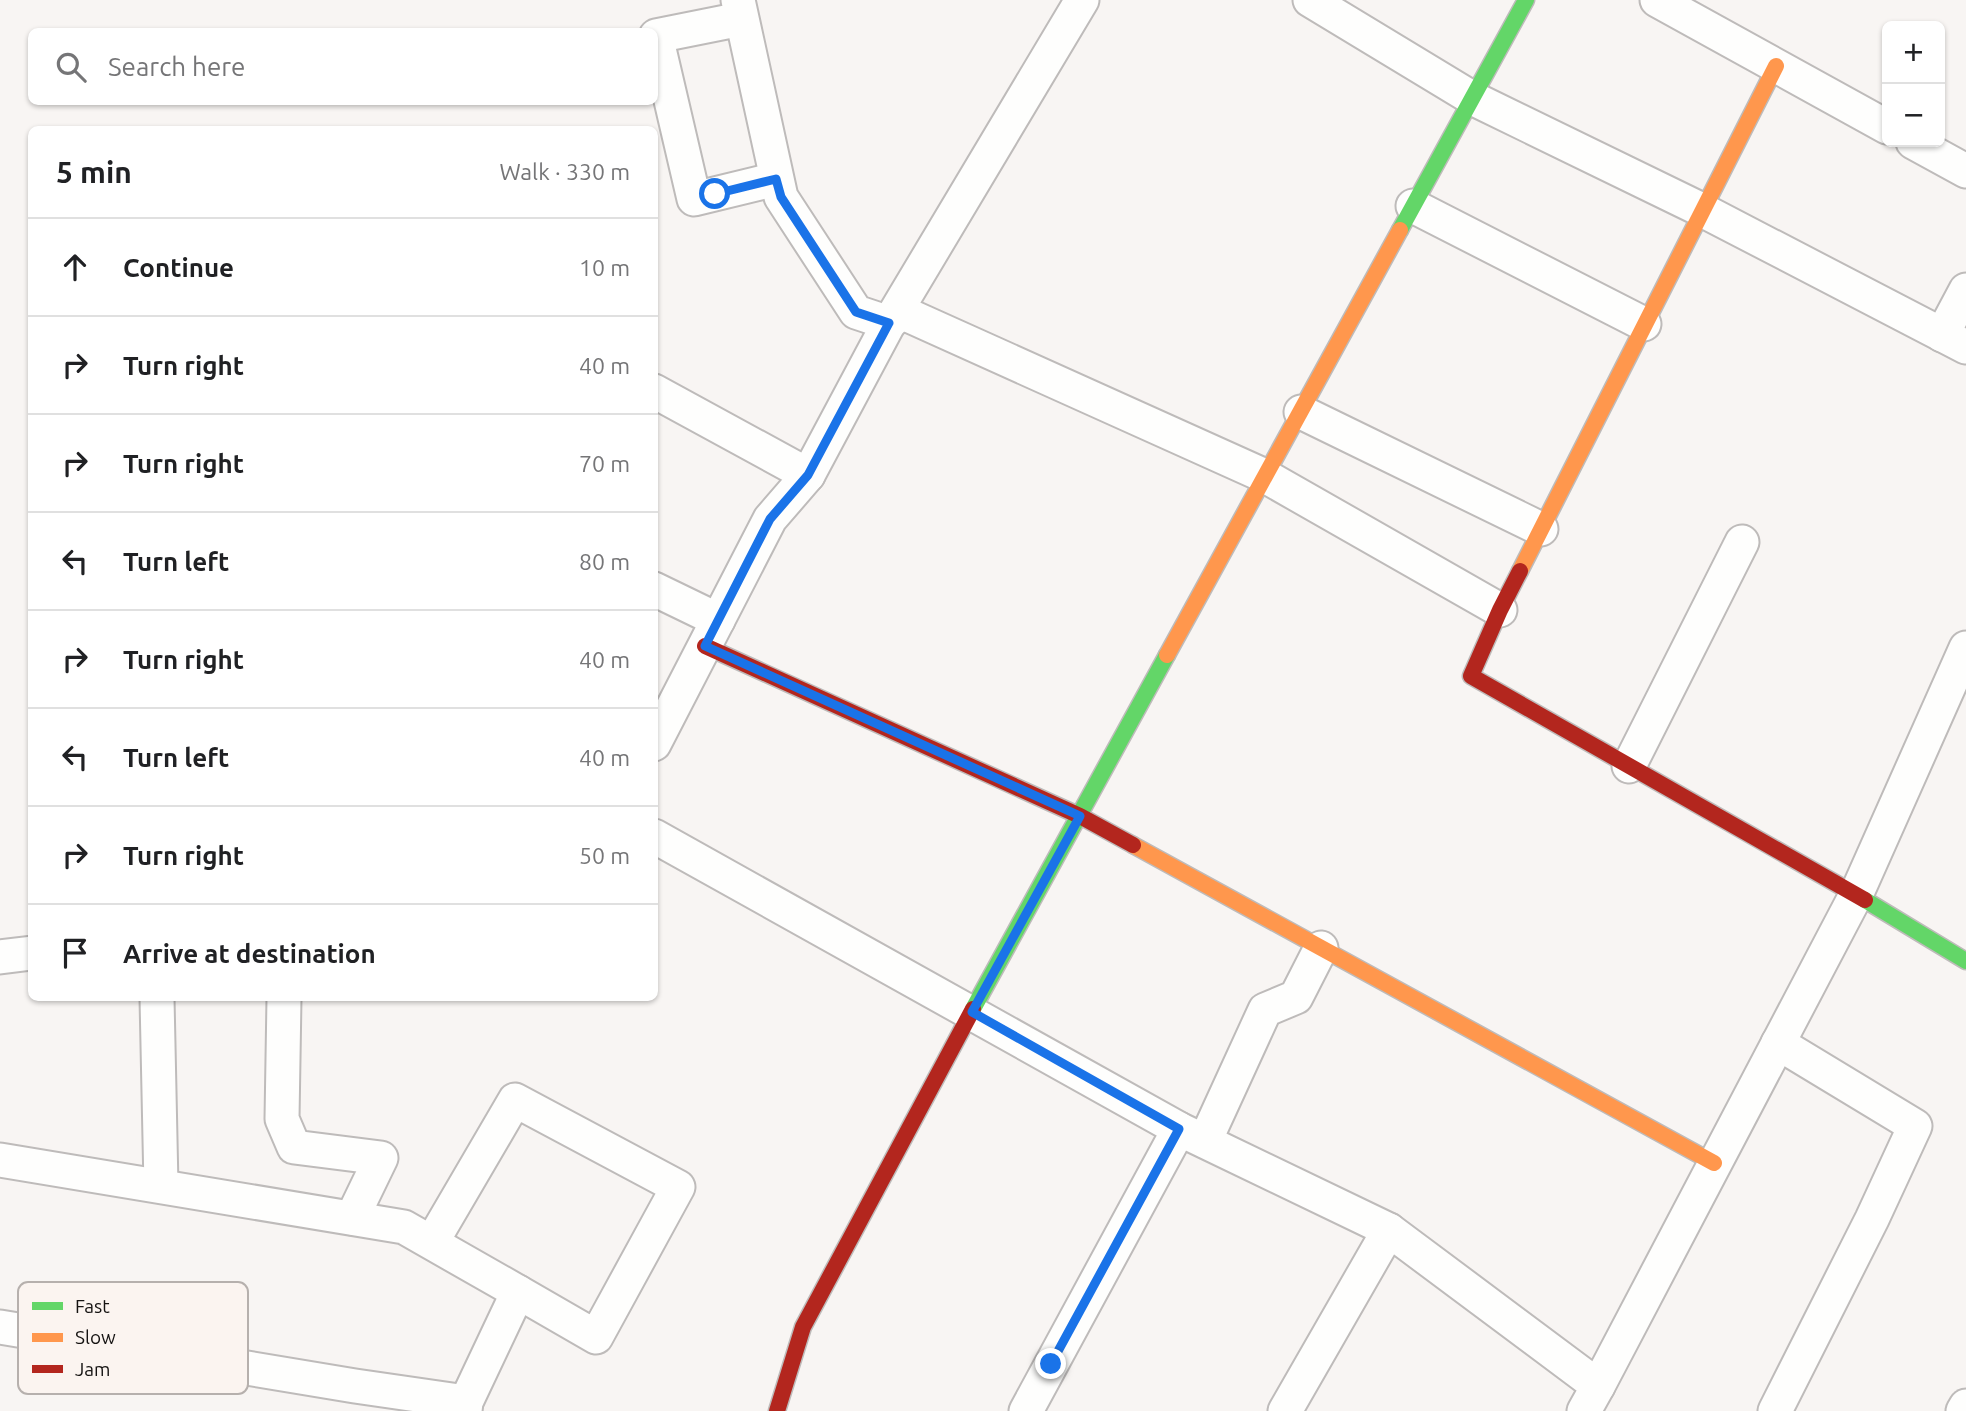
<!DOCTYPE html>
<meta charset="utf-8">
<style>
:root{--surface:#fff;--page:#f2f2f2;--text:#202124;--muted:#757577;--line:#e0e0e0}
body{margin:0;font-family:Ubuntu,sans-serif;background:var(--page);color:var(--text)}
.controls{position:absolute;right:21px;top:21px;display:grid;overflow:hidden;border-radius:10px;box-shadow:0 2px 5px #0004}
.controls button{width:63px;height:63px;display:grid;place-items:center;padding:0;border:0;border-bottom:2px solid var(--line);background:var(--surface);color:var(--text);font:35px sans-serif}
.stop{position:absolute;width:21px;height:21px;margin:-16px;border:5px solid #1a73e8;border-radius:50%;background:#fff}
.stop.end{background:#1a73e8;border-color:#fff;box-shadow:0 2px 7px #0008}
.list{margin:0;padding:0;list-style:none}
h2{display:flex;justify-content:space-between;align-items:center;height:91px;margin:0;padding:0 28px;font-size:30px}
h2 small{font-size:23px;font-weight:400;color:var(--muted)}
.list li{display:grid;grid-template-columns:46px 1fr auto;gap:21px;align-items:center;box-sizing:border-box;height:98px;padding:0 28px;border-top:2px solid var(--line)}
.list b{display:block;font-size:26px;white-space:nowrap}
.list em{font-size:23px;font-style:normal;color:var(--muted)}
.icon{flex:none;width:38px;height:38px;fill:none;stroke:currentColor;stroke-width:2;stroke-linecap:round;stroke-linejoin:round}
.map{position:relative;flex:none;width:1966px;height:1411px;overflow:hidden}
.search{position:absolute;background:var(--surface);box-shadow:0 2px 5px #0004;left:28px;top:28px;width:630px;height:77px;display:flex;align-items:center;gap:18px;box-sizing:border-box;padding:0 24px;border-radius:10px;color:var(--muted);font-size:26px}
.panel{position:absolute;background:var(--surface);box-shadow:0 2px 5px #0004;left:28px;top:126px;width:630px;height:875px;border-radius:10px}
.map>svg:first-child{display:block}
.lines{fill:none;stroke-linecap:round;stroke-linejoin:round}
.street-casing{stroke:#bebbba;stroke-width:37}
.fast-casing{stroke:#bebbba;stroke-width:19}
.slow-casing{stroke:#bebbba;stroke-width:19}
.jam-casing{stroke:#bebbba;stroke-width:19}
.street{stroke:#fefefd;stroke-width:33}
.fast{stroke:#63d668;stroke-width:16}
.slow{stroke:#ff974d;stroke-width:16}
.jam{stroke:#b3261e;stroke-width:16}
.route{stroke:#1a73e8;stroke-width:9}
.key{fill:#fbf4f0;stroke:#b6b0ad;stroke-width:2}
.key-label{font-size:19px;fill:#151312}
</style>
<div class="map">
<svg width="1966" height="1411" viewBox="0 0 1966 1411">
<rect width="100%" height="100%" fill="#f8f5f3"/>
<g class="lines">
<g class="street-casing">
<g id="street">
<polyline points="738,0 781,197 856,312 889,323 901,312 1265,476 1500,610"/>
<polyline points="1310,0 1472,98 1702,210 1966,347"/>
<polyline points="1657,0 1887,127"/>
<polyline points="741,19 656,36 694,199 776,179"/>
<polyline points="1913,142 1966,171"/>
<polyline points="1413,206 1644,324"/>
<polyline points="1942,335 1966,290"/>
<polyline points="654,391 808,475"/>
<polyline points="1301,412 1541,529"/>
<polyline points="654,589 718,620"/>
<polyline points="654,744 770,519 808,475 889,323 1082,0"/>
<polyline points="1629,766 1742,542"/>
<polyline points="654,836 1179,1129 1389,1230 1598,1386 1584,1411"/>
<polyline points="0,957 32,953"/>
<polyline points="157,998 161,1186"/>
<polyline points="284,998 282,1119 294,1147 381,1158 352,1218"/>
<polyline points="1205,1141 1265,1010 1296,997 1321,948"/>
<polyline points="0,1160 404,1227 518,1292 466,1402 465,1411"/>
<polyline points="432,1242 515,1100 678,1187 596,1337 518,1292"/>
<polyline points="0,1327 355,1386 466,1402"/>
<polyline points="1598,1386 1856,895 1966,648"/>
<polyline points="1026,1411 1179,1129"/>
<polyline points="1285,1411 1389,1230"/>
<polyline points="1775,1411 1872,1219 1915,1126 1778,1043"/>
<polyline points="1963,1411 1966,1406"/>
</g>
</g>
<g class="fast-casing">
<g id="fast">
<polyline points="1400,230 1526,0"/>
<polyline points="1865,900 1966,961"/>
<polyline points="973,1009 1167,655"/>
</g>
</g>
<g class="slow-casing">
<g id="slow">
<polyline points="1520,571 1776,66"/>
<polyline points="1167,655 1400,230"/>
<polyline points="1133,845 1714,1163"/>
</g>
</g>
<g class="jam-casing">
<g id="jam">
<polyline points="1520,571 1500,610 1471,676 1865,900"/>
<polyline points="705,646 1080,816 1133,845"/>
<polyline points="777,1411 803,1327 973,1009"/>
</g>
</g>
<use href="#street" class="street"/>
<use href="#fast" class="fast"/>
<use href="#slow" class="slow"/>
<use href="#jam" class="jam"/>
</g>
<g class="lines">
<polyline class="route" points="715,194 776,179 781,197 856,312 889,323 808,475 770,519 705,646 1080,816 972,1012 1179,1129 1051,1364"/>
</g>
<rect x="18" y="1282" width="230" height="112" rx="10" class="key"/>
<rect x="32" y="1302" width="31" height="8" fill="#63d668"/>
<rect x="32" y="1333" width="31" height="9" fill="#ff974d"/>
<rect x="32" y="1365" width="31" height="8" fill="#b3261e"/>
<g class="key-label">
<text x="75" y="1313">Fast</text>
<text x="75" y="1344">Slow</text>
<text x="75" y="1376">Jam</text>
</g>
</svg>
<div class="controls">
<button>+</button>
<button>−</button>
</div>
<div class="stop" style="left:715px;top:194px"></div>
<div class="stop end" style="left:1051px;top:1364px"></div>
<div class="search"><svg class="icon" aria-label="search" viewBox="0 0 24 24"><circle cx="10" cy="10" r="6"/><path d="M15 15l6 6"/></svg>Search here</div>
<section class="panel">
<h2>5 min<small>Walk · 330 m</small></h2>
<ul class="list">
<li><svg class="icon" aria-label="ahead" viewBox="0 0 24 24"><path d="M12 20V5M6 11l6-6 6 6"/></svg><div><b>Continue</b></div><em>10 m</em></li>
<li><svg class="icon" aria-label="right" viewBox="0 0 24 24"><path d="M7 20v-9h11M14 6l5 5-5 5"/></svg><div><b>Turn right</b></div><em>40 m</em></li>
<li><svg class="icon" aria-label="right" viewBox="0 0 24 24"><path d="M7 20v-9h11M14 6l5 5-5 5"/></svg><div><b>Turn right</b></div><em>70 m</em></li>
<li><svg class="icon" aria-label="left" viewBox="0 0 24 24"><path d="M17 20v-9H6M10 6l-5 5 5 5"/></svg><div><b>Turn left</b></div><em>80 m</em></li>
<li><svg class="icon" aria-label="right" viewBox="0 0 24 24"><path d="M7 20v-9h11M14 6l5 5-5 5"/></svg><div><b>Turn right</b></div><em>40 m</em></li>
<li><svg class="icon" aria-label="left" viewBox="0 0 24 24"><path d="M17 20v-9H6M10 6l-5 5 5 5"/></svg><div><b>Turn left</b></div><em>40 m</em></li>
<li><svg class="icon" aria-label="right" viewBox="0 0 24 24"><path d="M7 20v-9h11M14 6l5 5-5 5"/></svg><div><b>Turn right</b></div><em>50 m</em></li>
<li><svg class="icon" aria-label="arrive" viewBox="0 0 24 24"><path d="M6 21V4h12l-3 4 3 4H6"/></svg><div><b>Arrive at destination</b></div></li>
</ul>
</section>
</div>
